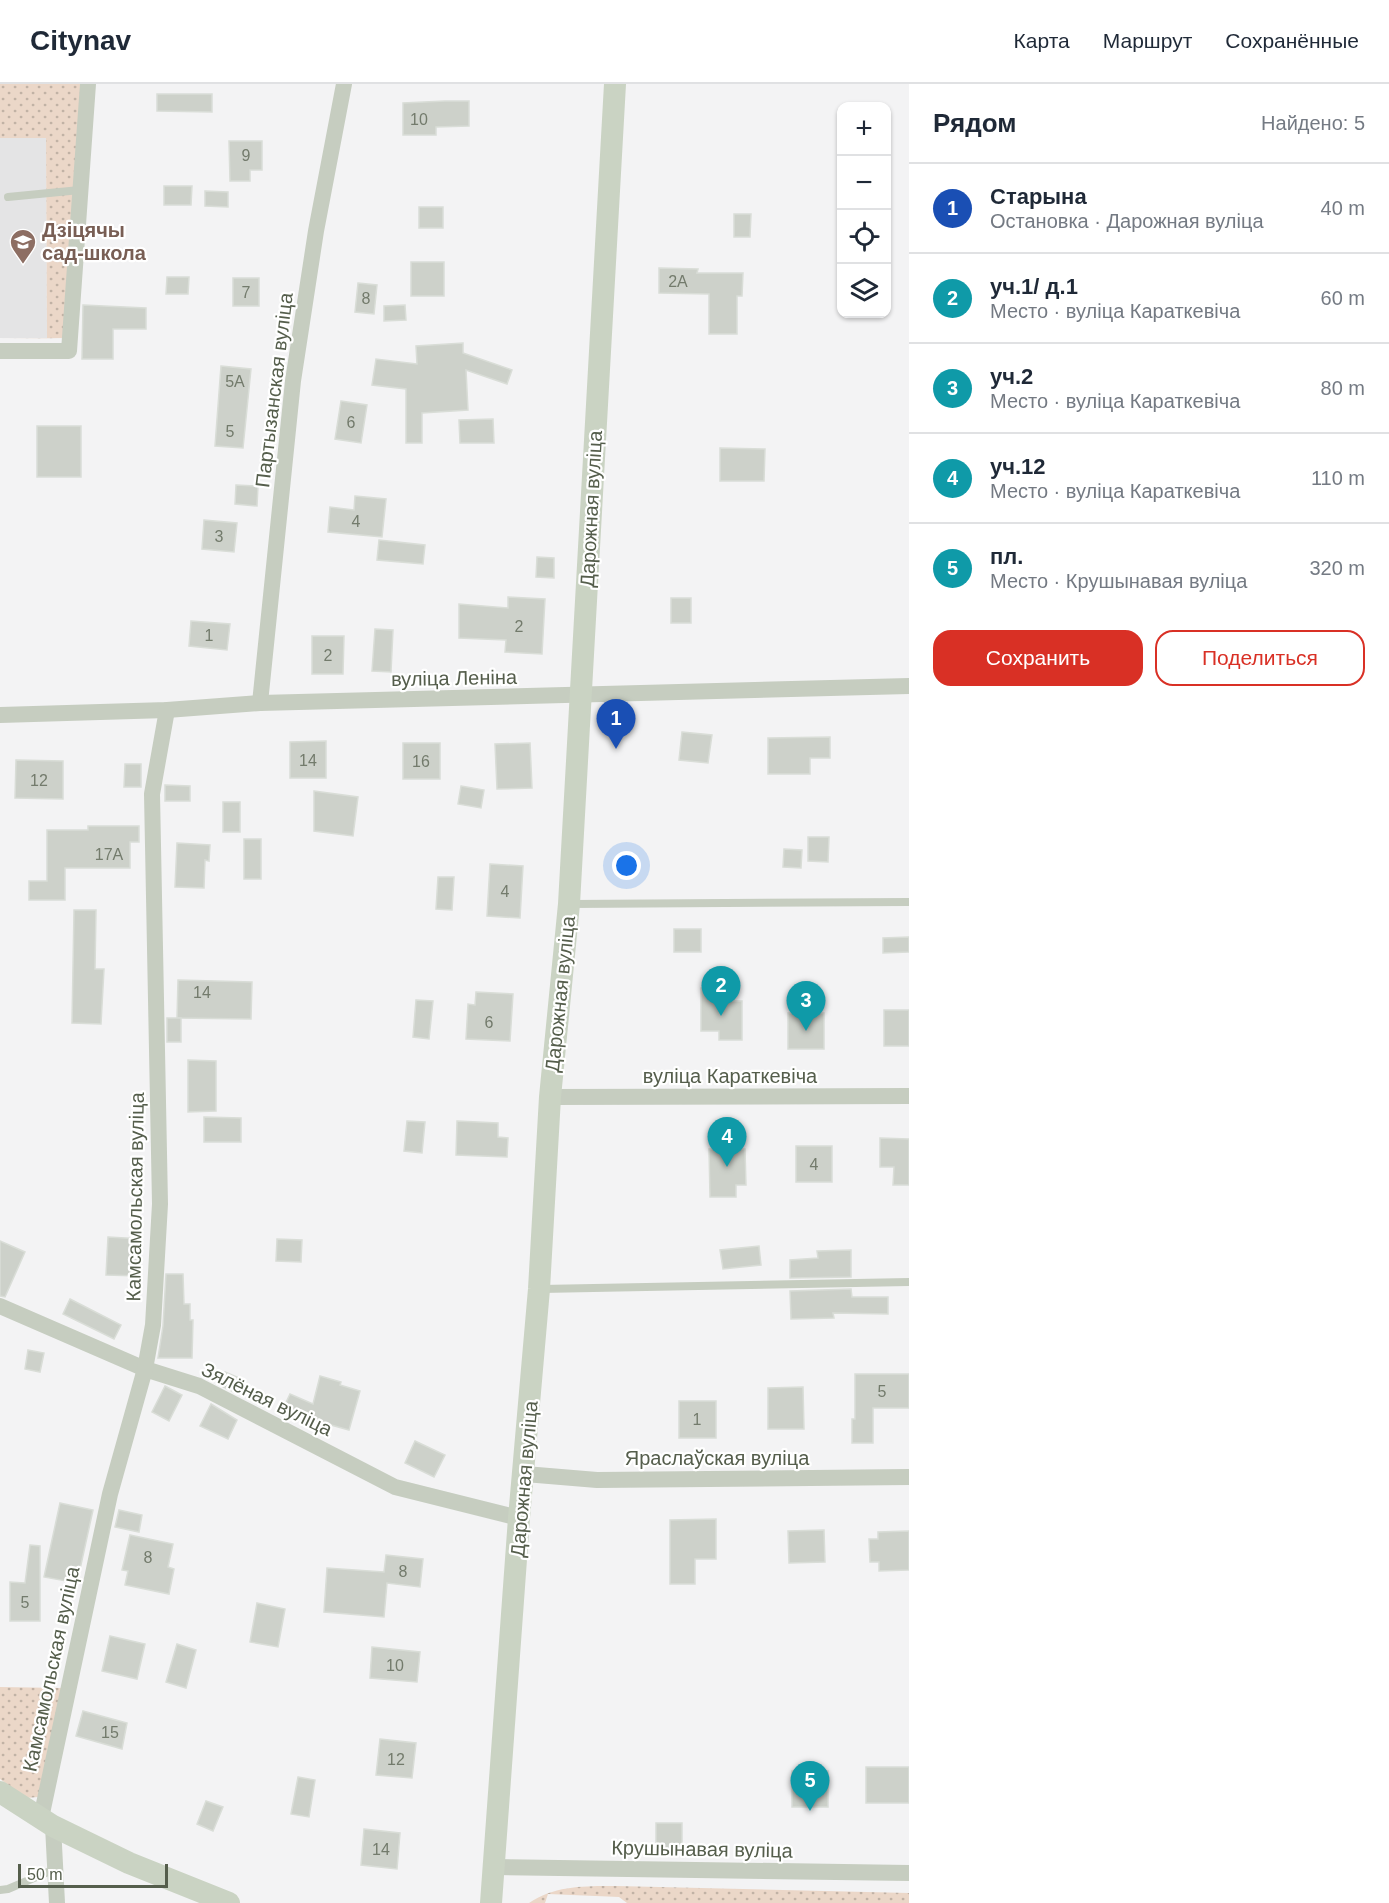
<!DOCTYPE html>
<html lang="ru">
<meta charset="utf-8">
<style>
:root{--surface:#fff;--page:#f6f6f7;--text:#1f2937;--muted:#747a83;--line:#e0e1e3;--accent:#d93025}
body{margin:0;font-family:Arial,sans-serif;background:var(--page);color:var(--text)}
.controls{position:absolute;right:18px;top:18px;display:grid;overflow:hidden;border-radius:12px;box-shadow:0 2px 4px #0004}
.controls button{width:54px;height:54px;display:grid;place-items:center;padding:0;border:0;border-bottom:2px solid var(--line);background:var(--surface);color:var(--text);font:30px sans-serif}
.scale{position:absolute;left:18px;bottom:15px;width:150px;box-sizing:border-box;padding-left:6px;border:3px solid #555e4c;border-top:0;font-size:16px;line-height:21px;white-space:nowrap;color:#555e4c;-webkit-text-stroke:4px #fff;paint-order:stroke}
.you{position:absolute;left:627px;top:782px;width:21px;height:21px;margin:-15px;border:4px solid #fff;border-radius:50%;background:#1a73e8;box-shadow:0 0 0 9px #1a73e833}
.badge{display:grid;place-items:center;width:39px;height:39px;border-radius:50%;background:var(--accent);color:#fff;font-size:20px;font-weight:700}
.pin{position:absolute;translate:-50% -50px;filter:drop-shadow(0 2px 3px #0008)}
.pin::after{content:'';position:absolute;top:32px;width:21px;height:18px;background:inherit;clip-path:polygon(0 0,100% 0,50% 100%)}
.list{margin:0;padding:0;list-style:none}
h2{display:flex;justify-content:space-between;align-items:center;height:78px;margin:0;padding:0 24px;font-size:26px}
h2 small{font-size:20px;font-weight:400;color:var(--muted)}
.list li{display:grid;grid-template-columns:39px 1fr auto;gap:18px;align-items:center;box-sizing:border-box;height:90px;padding:0 24px;border-top:2px solid var(--line)}
.list b{display:block;font-size:22px;white-space:nowrap}
.list p{margin:0;font-size:20px;white-space:nowrap;color:var(--muted)}
.list em{font-size:20px;font-style:normal;color:var(--muted)}
.actions{display:flex;gap:12px;padding:18px 24px}
.actions a{flex:1;padding:14px 0;border:2px solid var(--accent);border-radius:18px;text-align:center;font-size:21px;color:var(--accent)}
.actions .main{background:var(--accent);color:#fff}
.icon{flex:none;width:33px;height:33px;fill:none;stroke:currentColor;stroke-width:2;stroke-linecap:round;stroke-linejoin:round}
.map{position:relative;flex:none;width:909px;height:1819px;overflow:hidden}
header{display:flex;align-items:center;gap:36px;box-sizing:border-box;height:84px;padding:0 30px;background:var(--surface);border-bottom:2px solid var(--line)}
header strong{font-size:28px}
nav{display:flex;gap:33px;margin-inline-start:auto;font-size:21px}
main{display:flex}
aside{flex:1;background:var(--surface)}
.map>svg:first-child{display:block}
.education{fill:#e4e4e5}
.grass{fill:url(#grass-dots)}
.building{fill:#cdd1ca;stroke:#d9ddd7;stroke-width:1.5}
.lines{fill:none;stroke-linecap:round;stroke-linejoin:round}
.service{stroke:#c6cdc0;stroke-width:8}
.minor{stroke:#c6cdc0;stroke-width:16}
.secondary{stroke:#cad3c3;stroke-width:22}
.labels{text-anchor:middle;stroke-width:4.5;stroke-linejoin:round;paint-order:stroke}
.number-label{font-size:16px;fill:#737b6c}
.education-label{font-size:20px;font-weight:bold;fill:#785e54;stroke:#fff;text-anchor:start}
.street-label{font-size:20px;fill:#555e4c;stroke:#fff}
</style>
<header>
<strong>Citynav</strong>
<nav><a>Карта</a><a>Маршрут</a><a>Сохранённые</a></nav>
</header>
<main>
<div class="map">
<svg width="909" height="1819" viewBox="0 0 909 1819">
<defs>
<pattern id="grass-dots" width="8" height="8" patternUnits="userSpaceOnUse" patternTransform="scale(1.5)"><rect width="8" height="8" fill="#ebd7c8"/><path d="M2 2h.1M6 6h.1" fill="none" stroke="#c1b2a5" stroke-width="1.8" stroke-linecap="round"/></pattern>
</defs>
<rect width="100%" height="100%" fill="#f3f3f4"/>
<polygon class="education" points="0,54 46,54 47,254 0,254"/>
<g class="grass">
<polygon points="0,0 81,0 65,254 0,255 47,254 46,54 0,54"/>
<polygon points="0,1603 63,1604 38,1713 26,1714 0,1695"/>
<path d="M617,1802l292,7v10h-282l-8,-6 -71,-3 -3,9h-16c26,-18 58,-17 88,-17z"/>
</g>
<g class="building">
<polygon points="157,10 212,10 212,28 157,27"/>
<polygon points="445,17 469,17 469,42 436,43 436,51 403,51 403,19"/>
<polygon points="229,57 262,57 262,86 250,86 250,97 230,97"/>
<polygon points="164,102 192,102 191,121 164,121"/>
<polygon points="205,107 228,108 228,123 205,122"/>
<rect x="419" y="123" width="24" height="21"/>
<polygon points="734,130 751,130 750,153 734,153"/>
<rect x="411" y="178" width="33" height="34"/>
<polygon points="659,184 698,185 697,189 743,189 742,212 737,212 737,250 709,250 709,210 659,209"/>
<polygon points="167,193 189,193 188,210 166,210"/>
<rect x="233" y="194" width="26" height="28"/>
<polygon points="358,199 377,201 374,230 355,228"/>
<polygon points="83,221 146,224 146,245 113,245 113,275 82,275"/>
<polygon points="405,221 406,236 384,237 384,222"/>
<polygon points="463,259 463,269 512,286 507,300 466,286 468,326 422,329 422,359 406,359 406,305 372,301 376,275 417,280 416,262"/>
<polygon points="221,282 251,285 243,364 215,362"/>
<polygon points="341,317 367,321 361,359 335,355"/>
<polygon points="493,335 494,359 460,359 459,336"/>
<rect x="37" y="342" width="44" height="51"/>
<polygon points="720,364 765,365 764,397 720,397"/>
<polygon points="236,401 258,402 257,422 235,420"/>
<polygon points="355,412 386,415 382,453 328,448 330,423 354,426"/>
<polygon points="204,436 237,439 234,468 202,465"/>
<polygon points="379,456 425,461 423,480 377,476"/>
<polygon points="537,473 554,474 554,494 536,493"/>
<polygon points="508,513 545,515 542,570 505,568 506,556 459,554 459,520 508,524"/>
<rect x="671" y="514" width="20" height="25"/>
<polygon points="191,537 230,540 227,566 189,562"/>
<polygon points="375,545 393,546 391,588 372,587"/>
<polygon points="312,552 344,552 343,590 312,590"/>
<polygon points="682,648 712,651 708,679 679,676"/>
<polygon points="830,653 830,674 810,674 810,690 768,690 768,654"/>
<polygon points="326,657 326,694 290,694 290,658"/>
<rect x="403" y="659" width="37" height="36"/>
<polygon points="530,659 532,704 497,705 495,660"/>
<polygon points="16,676 63,677 63,715 15,714"/>
<polygon points="125,680 141,680 141,703 124,703"/>
<polygon points="165,701 190,702 190,717 165,717"/>
<polygon points="461,702 484,706 481,724 458,720"/>
<polygon points="314,707 358,713 353,752 314,747"/>
<rect x="223" y="718" width="17" height="30"/>
<polygon points="88,742 139,742 139,758 130,758 130,784 65,784 65,816 29,816 29,797 47,797 47,746 88,746"/>
<polygon points="808,753 829,753 828,778 808,777"/>
<rect x="244" y="755" width="17" height="40"/>
<polygon points="177,759 210,761 209,777 205,776 204,804 175,803"/>
<polygon points="784,765 802,766 801,784 783,783"/>
<polygon points="490,780 523,782 520,834 487,832"/>
<polygon points="438,793 454,793 452,826 436,825"/>
<polygon points="74,826 96,826 95,885 104,885 101,940 72,939"/>
<rect x="674" y="845" width="27" height="23"/>
<polygon points="909,853 909,868 883,869 883,854"/>
<polygon points="178,896 252,898 251,935 177,934"/>
<polygon points="701,904 722,904 722,917 742,917 742,956 719,956 719,947 701,947"/>
<polygon points="476,908 513,910 510,957 466,955 468,920 475,921"/>
<polygon points="416,916 433,917 429,955 413,953"/>
<rect x="884" y="926" width="25" height="36"/>
<rect x="788" y="929" width="36" height="36"/>
<rect x="167" y="934" width="14" height="24"/>
<polygon points="188,976 216,977 216,1027 188,1028"/>
<polygon points="204,1033 241,1034 241,1058 204,1058"/>
<polygon points="407,1037 425,1038 422,1069 404,1067"/>
<polygon points="457,1037 498,1039 498,1053 508,1054 507,1073 456,1071"/>
<polygon points="880,1054 909,1055 909,1101 893,1101 894,1083 880,1083"/>
<rect x="796" y="1062" width="36" height="36"/>
<polygon points="709,1065 745,1065 746,1101 736,1101 736,1113 710,1113"/>
<polygon points="108,1153 142,1155 140,1192 106,1191"/>
<polygon points="277,1155 302,1156 301,1178 276,1177"/>
<polygon points="0,1157 25,1168 5,1213 0,1212"/>
<polygon points="759,1162 761,1181 723,1185 720,1166"/>
<polygon points="851,1166 851,1193 790,1194 790,1176 818,1174 817,1167"/>
<polygon points="166,1190 183,1190 184,1220 190,1220 190,1236 193,1236 192,1274 158,1274 163,1242"/>
<polygon points="851,1205 852,1213 888,1213 888,1230 833,1229 834,1234 791,1235 790,1207"/>
<polygon points="70,1215 121,1241 114,1255 63,1230"/>
<polygon points="28,1266 44,1269 40,1288 25,1285"/>
<polygon points="225,1288 239,1294 234,1308 219,1301"/>
<polygon points="855,1290 909,1290 909,1324 873,1324 873,1359 852,1359 852,1335 855,1335"/>
<polygon points="320,1292 341,1298 340,1301 360,1307 349,1346 313,1336 311,1340 282,1327 290,1310 313,1320"/>
<polygon points="165,1302 182,1311 169,1337 152,1328"/>
<polygon points="803,1303 804,1345 768,1345 768,1304"/>
<rect x="679" y="1317" width="37" height="37"/>
<polygon points="211,1320 237,1336 228,1355 200,1342"/>
<polygon points="415,1357 445,1371 434,1393 405,1379"/>
<polygon points="60,1419 93,1426 77,1499 44,1493"/>
<polygon points="119,1426 142,1431 139,1448 115,1443"/>
<polygon points="716,1435 716,1475 695,1475 695,1500 670,1500 670,1436"/>
<polygon points="824,1446 825,1478 789,1479 788,1447"/>
<polygon points="909,1447 909,1486 879,1487 879,1478 870,1478 869,1455 878,1455 878,1448"/>
<polygon points="130,1451 173,1460 168,1483 174,1485 169,1510 125,1501 128,1487 122,1486"/>
<polygon points="30,1461 40,1462 40,1537 10,1537 10,1498 25,1499"/>
<polygon points="386,1471 423,1475 420,1503 387,1499 384,1533 324,1528 327,1484 384,1488"/>
<polygon points="257,1519 285,1525 278,1563 250,1558"/>
<polygon points="110,1552 145,1560 137,1595 102,1587"/>
<polygon points="177,1560 196,1566 186,1604 166,1598"/>
<polygon points="372,1563 420,1568 417,1598 370,1594"/>
<polygon points="83,1627 127,1639 122,1665 76,1652"/>
<polygon points="380,1655 416,1659 412,1694 376,1691"/>
<rect x="866" y="1683" width="43" height="36"/>
<rect x="792" y="1687" width="36" height="36"/>
<polygon points="298,1693 315,1696 309,1733 291,1730"/>
<polygon points="206,1717 223,1723 213,1747 197,1740"/>
<rect x="656" y="1739" width="26" height="27"/>
<polygon points="364,1745 400,1749 397,1785 361,1781"/>
</g>
<g class="lines">
<g class="service">
<polyline points="8,113 80,106"/>
<polyline points="570,820 909,818"/>
<polyline points="541,1205 909,1198"/>
<polyline points="0,1806 8,1805 55,1785"/>
</g>
<g class="minor">
<polyline points="0,267 69,267 88,0"/>
<polyline points="260,619 293,297 316,147 344,0"/>
<polyline points="0,631 167,626 260,619 909,602"/>
<polyline points="550,1013 909,1012"/>
<polyline points="0,1222 145,1285 199,1302 395,1403 519,1434"/>
<polyline points="525,1390 597,1396 909,1393"/>
<polyline points="41,1734 110,1410 145,1285 153,1241 160,1120 152,710 167,626"/>
<polyline points="53,1742 57,1819"/>
<polyline points="494,1783 909,1789"/>
</g>
<g class="secondary">
<polyline points="0,1708 53,1742 129,1779 229,1819"/>
<polyline points="491,1819 519,1434 539,1205 550,1013 569,820 615,0"/>
</g>
</g>
<defs>
<g id="school-pin" transform="scale(1.35)"><path d="M0 17L-7.5 6A9.5 9.5 0 1 1 7.5 6Z" fill="#8d6e63" stroke="#fff"/><path d="M0-5L7-2L0 1L-7-2ZM-4 1L0 2.5L4 1V4Q0 6-4 4Z" fill="#fff"/></g>
</defs>
<g fill-rule="evenodd">
<use href="#school-pin" x="23" y="158"/>
</g>
<g class="labels">
<g class="number-label">
<text x="419" y="41">10</text>
<text x="246" y="77">9</text>
<text x="678" y="203">2А</text>
<text x="246" y="214">7</text>
<text x="366" y="220">8</text>
<text x="235" y="303">5А</text>
<text x="351" y="344">6</text>
<text x="230" y="353">5</text>
<text x="356" y="443">4</text>
<text x="219" y="458">3</text>
<text x="519" y="548">2</text>
<text x="209" y="557">1</text>
<text x="328" y="577">2</text>
<text x="308" y="682">14</text>
<text x="421" y="683">16</text>
<text x="39" y="702">12</text>
<text x="109" y="776">17А</text>
<text x="505" y="813">4</text>
<text x="202" y="914">14</text>
<text x="489" y="944">6</text>
<text x="814" y="1086">4</text>
<text x="882" y="1313">5</text>
<text x="697" y="1341">1</text>
<text x="148" y="1479">8</text>
<text x="403" y="1493">8</text>
<text x="25" y="1524">5</text>
<text x="395" y="1587">10</text>
<text x="110" y="1654">15</text>
<text x="396" y="1681">12</text>
<text x="381" y="1771">14</text>
</g>
<g class="education-label">
<text x="42" y="153">Дзіцячы<tspan x="42" dy="23">сад-школа</tspan></text>
</g>
<g class="street-label">
<text transform="translate(274 306) rotate(-83)" y="7">Партызанская вуліца</text>
<text transform="translate(591 425) rotate(-87)" y="7">Дарожная вуліца</text>
<text transform="translate(454 594) rotate(-1)" y="7">вуліца Леніна</text>
<text transform="translate(560 910) rotate(-84)" y="7">Дарожная вуліца</text>
<text x="730" y="999">вуліца Караткевіча</text>
<text transform="translate(135 1113) rotate(-89)" y="7">Камсамольская вуліца</text>
<text transform="translate(267 1315) rotate(26)" y="7">Зялёная вуліца</text>
<text x="717" y="1381">Яраслаўская вуліца</text>
<text transform="translate(524 1395) rotate(-85)" y="7">Дарожная вуліца</text>
<text transform="translate(51 1585) rotate(-78)" y="7">Камсамольская вуліца</text>
<text transform="translate(702 1765) rotate(1)" y="7">Крушынавая вуліца</text>
</g>
</g>
</svg>
<div class="controls">
<button>+</button>
<button>−</button>
<button><svg class="icon" aria-label="locate" viewBox="0 0 24 24"><circle cx="12" cy="12" r="6"/><path d="M12 2v4M12 18v4M2 12h4M18 12h4"/></svg></button>
<button><svg class="icon" aria-label="layers" viewBox="0 0 24 24"><path d="M12 4l9 5-9 5-9-5zM3 14l9 5 9-5"/></svg></button>
</div>
<div class="scale">50 m</div>
<div class="you"></div>
<div class="pin badge" style="left:616px;top:665px;background:#1a4fb4">1</div>
<div class="pin badge" style="left:721px;top:932px;background:#0f9aa8">2</div>
<div class="pin badge" style="left:806px;top:947px;background:#0f9aa8">3</div>
<div class="pin badge" style="left:727px;top:1083px;background:#0f9aa8">4</div>
<div class="pin badge" style="left:810px;top:1727px;background:#0f9aa8">5</div>
</div>
<aside>
<h2>Рядом<small>Найдено: 5</small></h2>
<ul class="list">
<li><span class="badge" style="background:#1a4fb4">1</span><div><b>Старына</b><p>Остановка · Дарожная вуліца</p></div><em>40 m</em></li>
<li><span class="badge" style="background:#0f9aa8">2</span><div><b>уч.1/ д.1</b><p>Место · вуліца Караткевіча</p></div><em>60 m</em></li>
<li><span class="badge" style="background:#0f9aa8">3</span><div><b>уч.2</b><p>Место · вуліца Караткевіча</p></div><em>80 m</em></li>
<li><span class="badge" style="background:#0f9aa8">4</span><div><b>уч.12</b><p>Место · вуліца Караткевіча</p></div><em>110 m</em></li>
<li><span class="badge" style="background:#0f9aa8">5</span><div><b>пл.</b><p>Место · Крушынавая вуліца</p></div><em>320 m</em></li>
</ul>
<div class="actions"><a class="main">Сохранить</a><a>Поделиться</a></div>
</aside>
</main>
